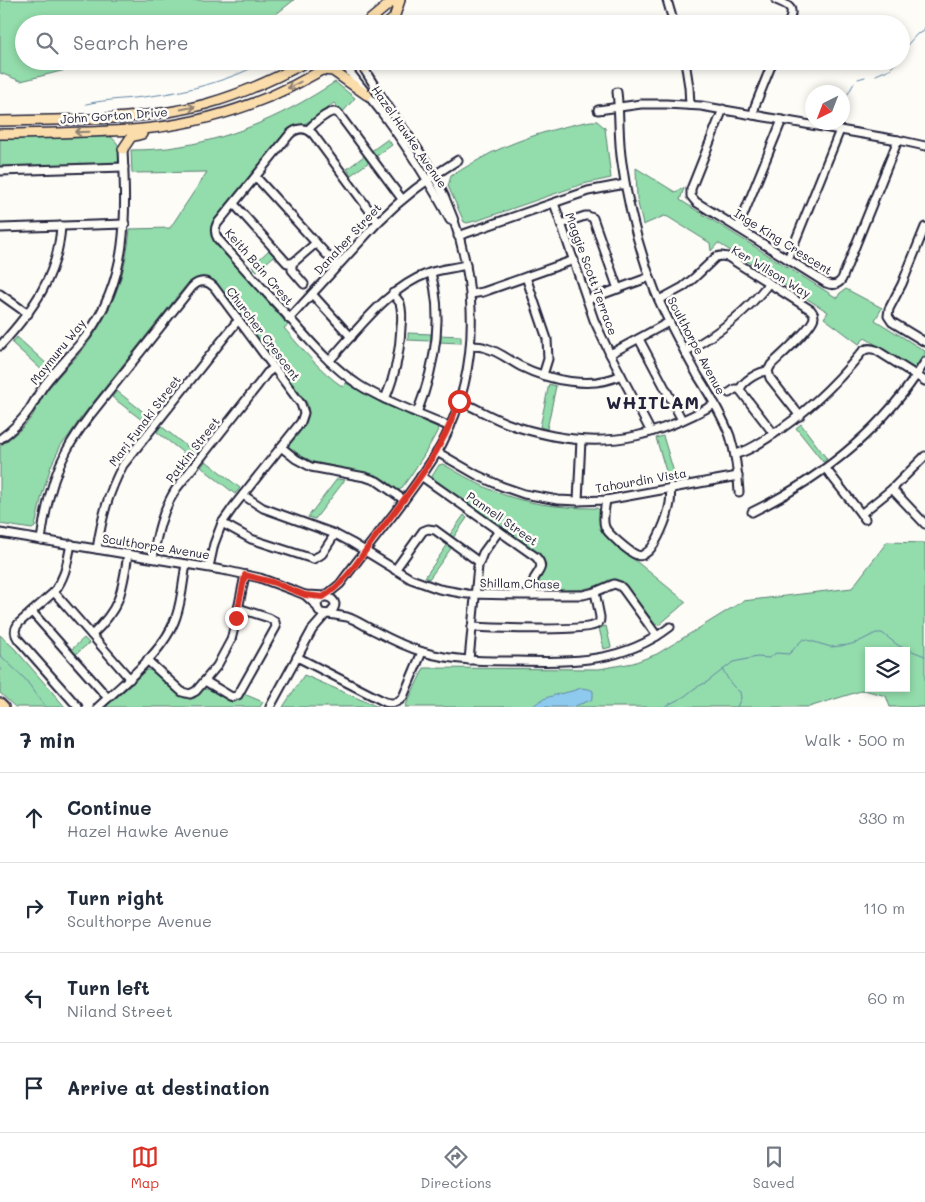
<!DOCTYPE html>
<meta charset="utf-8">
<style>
:root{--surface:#fff;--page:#f6f6f7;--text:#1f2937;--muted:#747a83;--line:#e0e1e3;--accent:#d93025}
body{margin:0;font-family:Mali,sans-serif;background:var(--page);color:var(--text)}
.controls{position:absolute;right:15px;bottom:15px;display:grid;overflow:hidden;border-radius:0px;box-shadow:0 2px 8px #0003}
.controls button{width:45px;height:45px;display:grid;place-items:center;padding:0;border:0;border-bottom:1px solid var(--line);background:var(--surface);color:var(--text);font:25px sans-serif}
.compass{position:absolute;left:805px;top:85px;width:45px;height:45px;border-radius:50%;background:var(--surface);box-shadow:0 2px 8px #0003;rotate:222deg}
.stop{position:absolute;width:15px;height:15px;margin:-11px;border:4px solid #d93025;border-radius:50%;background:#fff}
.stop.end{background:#d93025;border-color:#fff;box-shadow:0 1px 5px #0008}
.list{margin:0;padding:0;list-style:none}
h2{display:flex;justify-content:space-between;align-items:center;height:65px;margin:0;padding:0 20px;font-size:21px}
h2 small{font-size:16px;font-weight:400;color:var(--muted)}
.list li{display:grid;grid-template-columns:32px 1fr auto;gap:15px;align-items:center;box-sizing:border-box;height:90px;padding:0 20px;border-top:1px solid var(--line)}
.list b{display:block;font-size:19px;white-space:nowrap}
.list p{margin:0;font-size:16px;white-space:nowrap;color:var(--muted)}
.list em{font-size:16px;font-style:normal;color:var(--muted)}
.icon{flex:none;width:28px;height:28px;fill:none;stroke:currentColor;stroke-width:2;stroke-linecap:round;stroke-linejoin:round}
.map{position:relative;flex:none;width:925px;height:707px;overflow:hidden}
.search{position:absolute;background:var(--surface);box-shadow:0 2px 8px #0003;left:15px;right:15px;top:15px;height:55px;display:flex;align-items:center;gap:12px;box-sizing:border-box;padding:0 18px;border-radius:28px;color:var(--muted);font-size:19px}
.sheet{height:425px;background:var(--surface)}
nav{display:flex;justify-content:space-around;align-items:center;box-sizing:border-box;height:70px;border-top:1px solid var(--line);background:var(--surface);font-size:14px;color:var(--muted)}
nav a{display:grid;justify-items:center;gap:2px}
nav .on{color:var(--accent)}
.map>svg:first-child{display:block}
.green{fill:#93dcab;stroke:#5a7f73;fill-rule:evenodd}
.water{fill:#8ecaee;stroke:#6387a6}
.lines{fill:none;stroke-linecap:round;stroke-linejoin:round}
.stream{stroke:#6387a6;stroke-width:1}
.minor-casing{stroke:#22223b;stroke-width:11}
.major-casing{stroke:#22223b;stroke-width:12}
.minor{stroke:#fdfcf7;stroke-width:7}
.major{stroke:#fbddab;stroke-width:9}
.oneway{stroke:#8e8073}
.route{stroke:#d93025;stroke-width:6}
.labels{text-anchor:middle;stroke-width:5;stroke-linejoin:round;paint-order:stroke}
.street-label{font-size:12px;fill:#22223b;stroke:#fdfcf7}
.district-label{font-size:18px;font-weight:bold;letter-spacing:1px;fill:#22223b;stroke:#fdfcf7}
</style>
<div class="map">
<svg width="925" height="707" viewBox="0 0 925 707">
<rect width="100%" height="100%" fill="#fdfcf7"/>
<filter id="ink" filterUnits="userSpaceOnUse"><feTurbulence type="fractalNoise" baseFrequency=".02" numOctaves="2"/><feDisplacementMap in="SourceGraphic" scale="10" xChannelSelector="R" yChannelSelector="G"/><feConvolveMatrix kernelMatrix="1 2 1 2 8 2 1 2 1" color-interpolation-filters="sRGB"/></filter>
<g filter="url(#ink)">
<g class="green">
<polygon points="0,0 294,0 266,22 259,24 24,24 24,61 102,61 21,81 0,73"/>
<path d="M335,82l20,16 -13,15 -8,-10c-6,4 -23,19 -30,21 -9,2 -9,-1 -18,7l-73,90c-3,7 -4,14 1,21l74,83 -4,3c18,21 36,43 59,59l3,-4 35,20 56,24 1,3c-11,21 -23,40 -37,59l-3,1 -13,-10 -10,-5 -61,-13 -13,-6 -13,-10c10,-12 26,-26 19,-43l-91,-121c-10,-8 -20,-6 -29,2l-107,135 -12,18 -7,8 -10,21 -9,29 -7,32 -3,2 -32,-5v-78c12,-9 24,-18 33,-31 5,-9 9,-18 15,-26 11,-15 25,-27 36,-41 28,-34 42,-75 46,-119l40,-1 37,-56 -75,1 -1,-23c17,0 33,-1 50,-4 56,-9 107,-33 154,-64z"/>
<path d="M591,121h6l8,7 6,50 -28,6 -104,36 -12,3 -3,-1 -16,-36 3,-10c13,-8 27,-16 40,-23 31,-15 67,-26 100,-32z"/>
<path d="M109,136c11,5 18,25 3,29l-112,3v-29z"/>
<polygon points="388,139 392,145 374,158 370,152"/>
<polygon points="364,156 369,162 351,175 347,169"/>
<polygon points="636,168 675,192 684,188 680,200 837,298 840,293 846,289 882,308 875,320 925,351 925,354 916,370 865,338 859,344 824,318 828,312 718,243 711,251 710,243 668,217 664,216 643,225 637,199"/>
<polygon points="269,250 274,256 257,271 252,266"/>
<polygon points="408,333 431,334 431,341 408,340"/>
<polygon points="438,335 461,336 461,343 438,342"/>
<polygon points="17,337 49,366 44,372 12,343"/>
<polygon points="549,384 556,386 547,429 540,427"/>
<polygon points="117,391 151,418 147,424 112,397"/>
<polygon points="801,424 827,459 823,462 796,428"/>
<polygon points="161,426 195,453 191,459 157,432"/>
<polygon points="663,436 676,479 669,481 656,438"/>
<polygon points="206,461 240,488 235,494 201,467"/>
<path d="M443,464c14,8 29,17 44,24 35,16 72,20 110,20l3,3c-1,9 0,16 4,24l82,67 -27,23 -4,-1 -30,-40 -10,-5 -6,1 -13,6 -16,4 -38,1v-8l-4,-1c5,-9 9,-16 4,-25l-111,-79 8,-13z"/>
<polygon points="337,479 345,480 315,519 308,517"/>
<polygon points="464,515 467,518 453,538 449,536"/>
<path d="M887,542l38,1v164h-35l-4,-11 -22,-6 -55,17h-404l19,-39 175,1 34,-6 24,-9 86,-53 109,-13zM869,651h37v37h-37z"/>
<polygon points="448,544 452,547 429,579 425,577"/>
<polygon points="606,626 611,647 604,649 599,628"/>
<polygon points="0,635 15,649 65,707 15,707 0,693"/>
<polygon points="84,638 89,643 75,655 71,650"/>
<path d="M145,670h6l33,28h11l9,-9c12,0 20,11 32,12l8,-7 19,8 -3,5h-155l28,-24z"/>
<polygon points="304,675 378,707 283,707"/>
</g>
<path class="water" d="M581,688l8,1 4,2v6l-2,3 -19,7h-40c15,-14 32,-12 49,-19z"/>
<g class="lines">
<g class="stream">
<polyline points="292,24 294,19"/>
<polyline points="901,52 917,34 923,32 925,27"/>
<polyline points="876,75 890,69 898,61"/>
<polyline points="858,79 865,77"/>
<polyline points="848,94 854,83"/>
<path d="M86,104c22,-5 44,-5 65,-8 39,-5 80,-16 115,-35"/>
<polyline points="0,655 25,679 46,707"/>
<path d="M723,670c5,9 8,16 17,22l1,6 -4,9"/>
<polyline points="664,707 685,696 695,688 707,682 733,662 757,657 769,658 776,653 789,654 801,641 804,639 831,647 848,645 858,642 876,633 882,633 899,646 925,656"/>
</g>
<g class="minor-casing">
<g id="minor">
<polyline points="667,0 674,24"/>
<path d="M776,0c15,6 19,8 12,24"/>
<path d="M342,61c12,18 27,35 40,52 25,34 48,69 68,107"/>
<polyline points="685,61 689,87 690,105"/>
<path d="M617,92c3,23 1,48 5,71 6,44 17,87 33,128 12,30 28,57 43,85 12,19 24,39 32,60 6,19 8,37 9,56"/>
<path d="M723,109l-32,80v7l5,6 130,81c7,3 12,2 16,-4l56,-139"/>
<polyline points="598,110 641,104 666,104 701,106 898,140 925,146"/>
<polyline points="753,115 755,106 773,61"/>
<path d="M308,130c4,-5 20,-19 26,-18 2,0 3,1 4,1l64,86"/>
<polyline points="0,171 124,167"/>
<polyline points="256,177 337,266"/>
<polyline points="554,203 594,320 610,354 651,432"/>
<polyline points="234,204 287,263 292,263 294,262 316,243"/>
<path d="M378,222l-65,-88c-7,-7 -15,-7 -23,0l-73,90c-3,6 -2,10 1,15 22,25 45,50 67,74 23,26 45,53 74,72 28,18 61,28 91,42"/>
<polyline points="561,224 585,216 588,216 593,218 618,289"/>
<polyline points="925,227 902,284 889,309 888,316 892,322 925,342"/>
<polyline points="0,228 125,224"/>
<polyline points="738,228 782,120"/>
<polyline points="458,236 588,191 625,184"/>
<polyline points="788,259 840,130"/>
<polyline points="292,263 292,270 304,284"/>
<polyline points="526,277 547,339 548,359 543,375"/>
<polyline points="0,294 28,314"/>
<polyline points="312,294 351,337"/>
<polyline points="471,294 483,292 574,260"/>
<polyline points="587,300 650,277"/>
<path d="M659,300l24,-13 11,-9 22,-21 5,-1 7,1 83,53c2,3 3,3 3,7 -1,10 -35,40 -43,48l-3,6 2,7 30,38"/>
<path d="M289,319l89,-97c24,-24 50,-44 80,-62"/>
<polyline points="639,339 682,420"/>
<path d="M0,346c33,-36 58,-70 61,-120"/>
<path d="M471,346c5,0 10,0 15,2 12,3 23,12 34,18 28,14 72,24 101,9"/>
<path d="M685,352c33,-18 61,-39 84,-69"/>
<polyline points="610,354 669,322"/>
<path d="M329,361c29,-31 58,-73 100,-88 11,-4 25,-5 37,-8"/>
<path d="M768,371c-8,0 -26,10 -28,19l34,44"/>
<polyline points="729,393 735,389 740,389"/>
<path d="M385,399c10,-23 15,-47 16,-72 1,-8 1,-17 -1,-24 -2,-3 -5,-6 -7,-10"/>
<path d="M459,401c18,7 34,18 53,24 13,5 27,8 41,11 62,12 107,-2 162,-32"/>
<path d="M417,413c17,-44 27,-95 14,-140"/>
<path d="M0,439c11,-8 21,-17 29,-29 6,-9 10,-18 16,-26 13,-17 29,-32 42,-49 42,-58 39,-118 36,-186"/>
<polyline points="281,447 296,459 311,467 365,477 377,481 404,500"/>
<polyline points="437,452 477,475 501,486 524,494 558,500 578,501 606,500 738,476"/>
<path d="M735,454c12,-2 23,-10 34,-17 36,-23 66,-52 93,-85 4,-4 9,-4 14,-2l49,31"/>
<polyline points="826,469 865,519"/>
<path d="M421,476l115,81c9,10 3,13 -2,22 -2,5 -2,11 -2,16"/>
<polyline points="892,489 925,524"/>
<polyline points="243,495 263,508 335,534 352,543 411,579 439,589 467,594 522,595 583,595 595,592 614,584 620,586 623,589 657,636"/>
<path d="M606,500c-1,8 -4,19 -1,27 2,6 25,26 32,28 2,1 5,1 7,-1 12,-5 24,-38 26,-51 1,-5 0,-10 1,-16"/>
<polyline points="578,501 581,440"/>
<path d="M752,512c70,-34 131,-83 173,-150"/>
<polyline points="861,514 892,489 925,456"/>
<polyline points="222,523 251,539 313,559 319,556 322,554 335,534"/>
<polyline points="0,533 228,571 260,578 295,591 305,595 317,606"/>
<path d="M41,540c4,-31 11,-62 26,-90 7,-13 15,-24 24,-36l101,-127c7,-7 15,-7 22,0l87,117 3,9 -3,9 -67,84 -12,17 -8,21 -5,23"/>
<path d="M71,544c-4,19 -5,32 -17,48l-35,31c-5,6 -5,10 -1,16l60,68"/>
<path d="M97,549c5,-32 11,-56 26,-84l112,-141 4,-3"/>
<path d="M153,558c4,-25 9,-47 23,-69l82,-104 9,-12 7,-5"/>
<polyline points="395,570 423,531 428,529 435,530 479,562"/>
<polyline points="54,592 130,679"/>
<path d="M305,595c9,1 28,-1 30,9 0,5 -3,7 -6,10l-8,-1c-6,-6 -5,-12 2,-16"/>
<path d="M324,597l16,-13c17,-23 35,-46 53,-69 17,-23 35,-46 49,-71 44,-85 36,-186 -8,-269 -12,-22 -28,-42 -42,-63 -12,-16 -22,-34 -33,-51"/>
<polyline points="32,612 108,698"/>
<path d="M329,614c6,1 12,2 18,3 10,3 19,10 28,14 15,8 31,16 48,21 30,9 60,9 91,9 56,1 108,3 156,-34"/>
<path d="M472,627c19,1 115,5 125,-3 3,-2 3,-3 3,-7l-5,-25"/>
<path d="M92,635c29,-28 30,-43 36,-81"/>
<path d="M297,657l88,45c8,2 13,1 18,-5l19,-45"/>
<polyline points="147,660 182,692 190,694 196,691 217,666 231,640 235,624 245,575"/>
<polyline points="469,660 478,566 483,553 499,531"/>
<polyline points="205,681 230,696 233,697 238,695 276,627 275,622 269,618 238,608"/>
<path d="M98,707c26,-24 67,-56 78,-90 6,-17 7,-36 10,-53"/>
<polyline points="270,707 312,630 326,614"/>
</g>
</g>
<g class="major-casing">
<g id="major">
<polyline points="365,24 394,0"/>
<polyline points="387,24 394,18 400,0"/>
<polyline points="364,68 364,61"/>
<polyline points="323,70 333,71 367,95"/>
<path d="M0,121c68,-2 140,1 206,-17 36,-10 69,-25 102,-43"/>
<path d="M0,134c28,0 56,-1 84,-2 23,-1 45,-1 68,-4 65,-8 129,-31 184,-67"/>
<polyline points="123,149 131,137 142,134"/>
<polyline points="0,703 4,707"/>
</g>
</g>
<use href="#minor" class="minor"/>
<use href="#major" class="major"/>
</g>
<defs><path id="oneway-shaft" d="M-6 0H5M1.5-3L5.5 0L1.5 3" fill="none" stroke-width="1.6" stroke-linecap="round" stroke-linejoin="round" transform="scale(1.25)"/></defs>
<g class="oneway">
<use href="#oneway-shaft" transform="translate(294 85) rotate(153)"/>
<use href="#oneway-shaft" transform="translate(188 108) rotate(-12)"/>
<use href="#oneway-shaft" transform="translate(82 132) rotate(178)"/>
</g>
</g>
<g class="lines" filter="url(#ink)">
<path class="route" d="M236,618l9,-43 27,7 33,13 18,2c22,-14 35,-36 50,-57 34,-44 68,-85 86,-139"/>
</g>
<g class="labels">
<g class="street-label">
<text transform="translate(114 116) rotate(-4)" y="4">John Gorton Drive</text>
<text transform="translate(409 137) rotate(55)" y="4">Hazel Hawke Avenue</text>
<text transform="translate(348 239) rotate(-47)" y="4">Danaher Street</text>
<text transform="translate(783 242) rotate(32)" y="4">Inge King Crescent</text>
<text transform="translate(259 267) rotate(49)" y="4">Keith Bain Crest</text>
<text transform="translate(771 272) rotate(31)" y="4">Ker Wilson Way</text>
<text transform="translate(591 274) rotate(70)" y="4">Maggie Scott Terrace</text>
<text transform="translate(263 334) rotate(53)" y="4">Churcher Crescent</text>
<text transform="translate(696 346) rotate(62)" y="4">Sculthorpe Avenue</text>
<text transform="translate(58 352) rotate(-51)" y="4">Maymuru Way</text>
<text transform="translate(145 421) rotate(-53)" y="4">Mari Funaki Street</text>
<text transform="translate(193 450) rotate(-52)" y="4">Patkin Street</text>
<text transform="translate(641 481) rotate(-10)" y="4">Tahourdin Vista</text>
<text transform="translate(502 519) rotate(35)" y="4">Pannell Street</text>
<text transform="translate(156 547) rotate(9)" y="4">Sculthorpe Avenue</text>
<text transform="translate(520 584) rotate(1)" y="4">Shillam Chase</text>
</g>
<g class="district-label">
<text x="653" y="409">WHITLAM</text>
</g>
</g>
</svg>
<div class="controls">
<button><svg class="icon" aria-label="layers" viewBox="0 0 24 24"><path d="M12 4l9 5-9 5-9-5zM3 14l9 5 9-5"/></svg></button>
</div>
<svg class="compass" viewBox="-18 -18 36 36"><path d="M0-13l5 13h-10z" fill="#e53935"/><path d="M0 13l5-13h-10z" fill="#747a83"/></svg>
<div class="stop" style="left:459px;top:401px"></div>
<div class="stop end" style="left:236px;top:618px"></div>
<div class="search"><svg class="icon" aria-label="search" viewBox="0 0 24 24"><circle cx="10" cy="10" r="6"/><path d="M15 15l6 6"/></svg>Search here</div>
</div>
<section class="sheet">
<h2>7 min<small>Walk · 500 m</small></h2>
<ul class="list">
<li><svg class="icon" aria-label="ahead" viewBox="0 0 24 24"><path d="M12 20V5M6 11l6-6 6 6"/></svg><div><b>Continue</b><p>Hazel Hawke Avenue</p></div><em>330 m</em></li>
<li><svg class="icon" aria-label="right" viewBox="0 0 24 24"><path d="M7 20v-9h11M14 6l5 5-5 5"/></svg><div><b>Turn right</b><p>Sculthorpe Avenue</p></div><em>110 m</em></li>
<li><svg class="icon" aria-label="left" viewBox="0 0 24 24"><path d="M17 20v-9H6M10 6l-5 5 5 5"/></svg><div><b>Turn left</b><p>Niland Street</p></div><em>60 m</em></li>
<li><svg class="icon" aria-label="arrive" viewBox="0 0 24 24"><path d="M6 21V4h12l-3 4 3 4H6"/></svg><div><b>Arrive at destination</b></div></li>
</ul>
</section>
<nav>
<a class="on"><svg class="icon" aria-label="map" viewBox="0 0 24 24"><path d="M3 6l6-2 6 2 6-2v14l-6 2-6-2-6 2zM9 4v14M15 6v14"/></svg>Map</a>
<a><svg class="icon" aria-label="directions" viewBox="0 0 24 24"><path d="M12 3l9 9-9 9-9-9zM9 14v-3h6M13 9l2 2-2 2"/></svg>Directions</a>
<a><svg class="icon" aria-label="saved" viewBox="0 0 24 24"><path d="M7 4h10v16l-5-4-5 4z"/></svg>Saved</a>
</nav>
